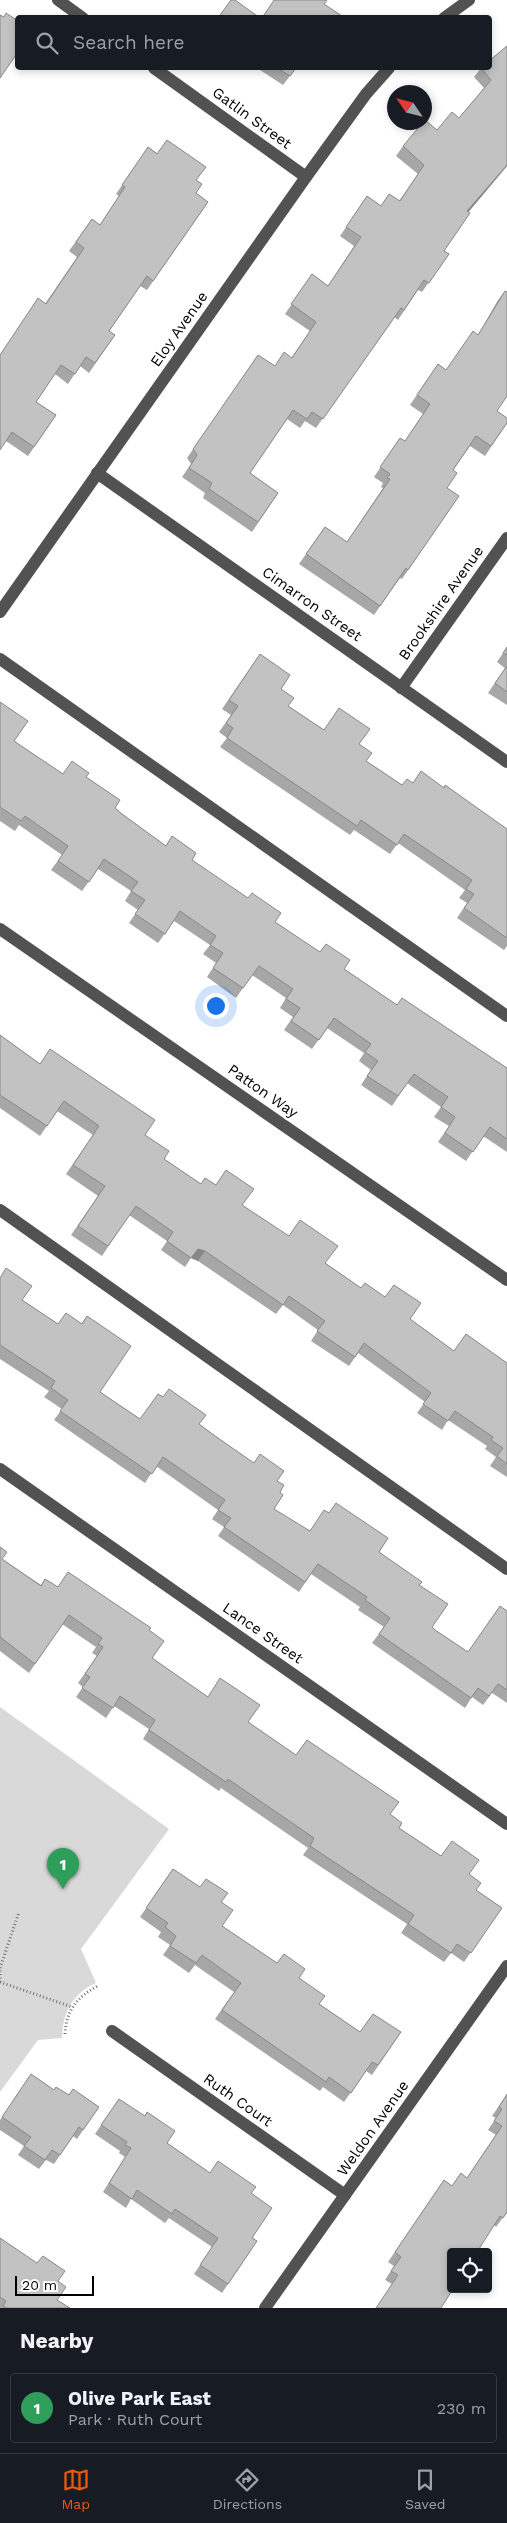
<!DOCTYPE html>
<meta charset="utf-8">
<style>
:root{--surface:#171b24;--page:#20242c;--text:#f1f3f6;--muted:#9ea1a6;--line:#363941;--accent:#ea580c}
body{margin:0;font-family:"Work Sans",sans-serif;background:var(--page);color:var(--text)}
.controls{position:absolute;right:15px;bottom:15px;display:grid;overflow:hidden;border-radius:5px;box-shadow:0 2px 8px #0003}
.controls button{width:45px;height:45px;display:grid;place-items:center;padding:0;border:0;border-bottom:1px solid var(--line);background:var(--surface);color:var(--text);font:25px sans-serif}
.compass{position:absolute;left:387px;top:85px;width:45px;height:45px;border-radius:50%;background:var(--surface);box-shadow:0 2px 8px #0003;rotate:305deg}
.scale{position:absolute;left:15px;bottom:12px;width:79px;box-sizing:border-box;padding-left:5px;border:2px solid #000;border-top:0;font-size:14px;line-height:18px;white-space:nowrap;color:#000;-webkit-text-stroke:4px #fff;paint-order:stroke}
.you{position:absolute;left:215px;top:1005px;width:18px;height:18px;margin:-12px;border:4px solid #fff;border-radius:50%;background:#1a73e8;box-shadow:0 0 0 8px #1a73e833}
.badge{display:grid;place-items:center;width:32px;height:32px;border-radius:50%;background:var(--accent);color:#fff;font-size:16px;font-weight:700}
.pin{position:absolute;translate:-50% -41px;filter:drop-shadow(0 1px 2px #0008)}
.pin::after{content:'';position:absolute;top:26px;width:18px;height:15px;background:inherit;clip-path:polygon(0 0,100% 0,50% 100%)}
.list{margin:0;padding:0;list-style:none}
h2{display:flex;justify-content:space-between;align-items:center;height:65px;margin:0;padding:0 20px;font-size:21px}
h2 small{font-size:16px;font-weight:400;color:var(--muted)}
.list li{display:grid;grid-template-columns:32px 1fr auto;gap:15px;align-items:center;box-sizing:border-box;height:70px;margin:0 10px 10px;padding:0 10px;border:1px solid var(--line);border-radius:5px}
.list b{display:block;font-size:19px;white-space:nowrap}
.list p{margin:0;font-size:16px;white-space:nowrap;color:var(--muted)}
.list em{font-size:16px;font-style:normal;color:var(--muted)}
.icon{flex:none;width:28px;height:28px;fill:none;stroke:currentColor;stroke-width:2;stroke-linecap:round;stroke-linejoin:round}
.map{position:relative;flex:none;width:507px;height:2308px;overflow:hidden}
.search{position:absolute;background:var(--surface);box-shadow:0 2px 8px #0003;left:15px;right:15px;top:15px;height:55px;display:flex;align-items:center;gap:12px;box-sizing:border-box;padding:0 18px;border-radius:5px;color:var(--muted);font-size:19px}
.sheet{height:145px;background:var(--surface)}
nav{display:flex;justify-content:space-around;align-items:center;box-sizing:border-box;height:70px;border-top:1px solid var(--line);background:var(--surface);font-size:14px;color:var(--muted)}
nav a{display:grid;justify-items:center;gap:2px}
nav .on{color:var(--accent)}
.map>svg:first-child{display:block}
.green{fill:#d9d9d9}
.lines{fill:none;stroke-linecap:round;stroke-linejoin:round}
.path{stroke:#747474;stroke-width:3;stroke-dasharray:1 2.5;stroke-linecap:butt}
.minor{stroke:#525252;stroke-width:12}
.wall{fill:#a7a7a7}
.shaded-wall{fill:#888}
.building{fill:#c2c2c2;stroke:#888}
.labels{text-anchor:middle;stroke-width:4.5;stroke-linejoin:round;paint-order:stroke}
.street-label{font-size:15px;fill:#000;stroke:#fff}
</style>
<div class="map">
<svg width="507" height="2308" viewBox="0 0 507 2308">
<rect width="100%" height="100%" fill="#fff"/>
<path class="green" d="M0,1707l169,122 -88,120 15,34c-24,11 -33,29 -34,55l-24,2 -38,52z"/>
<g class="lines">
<g class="path">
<polyline points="0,1982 72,2007"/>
<polyline points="0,1982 0,1968 19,1912"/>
<path d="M65,2034c1,-24 13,-38 33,-48"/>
</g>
<g class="minor">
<polyline points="58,0 83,18"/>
<polyline points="444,18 469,0"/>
<polyline points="154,68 306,177"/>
<polyline points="97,473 507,762"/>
<polyline points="0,612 306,177 366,94 389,68"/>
<polyline points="0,659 507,1016"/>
<polyline points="401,688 507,538"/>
<polyline points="0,929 507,1280"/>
<polyline points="0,1210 507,1569"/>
<polyline points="0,1469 507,1824"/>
<polyline points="112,2031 345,2195"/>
<polyline points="265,2308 507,1966"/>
</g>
</g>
<g class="wall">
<polygon points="507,46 507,166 468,212 444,251 449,254 422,292 418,290 398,320 394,317 316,428 305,421 300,428 287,419 250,473 278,493 252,532 203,498 205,493 182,477 191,464 187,458 258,355 275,366 292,357 310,331 285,314 312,274 328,286 354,246 340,236 367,196 381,206 399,201 418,174 396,156 403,146 437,130 459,118 484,88 474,77 481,68"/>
<polygon points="257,68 296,68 283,85"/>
<polygon points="148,147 196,180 196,193 208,202 147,290 140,286 109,331 115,335 89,373 80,366 68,384 55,374 36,402 56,415 28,456 6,441 45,304 77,257 69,251 92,219 100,225 119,196 116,194"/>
<polygon points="505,291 497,411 507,423 485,456 470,446 453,470 447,488 459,496 402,579 400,578 374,615 299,564 325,527 347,542 383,488 381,487 383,483 374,477 400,438 405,441 423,414 410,405 438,364 446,370 478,335 498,300"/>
<polygon points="507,647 507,705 488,693 505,668 497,662"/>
<polygon points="260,654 281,689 288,706 324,730 359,744 366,761 402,785 412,783 444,788 507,829 507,946 504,950 457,918 467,903 459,898 465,890 398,843 390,854 354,830 350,835 220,747 227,738 219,732 231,715 222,709"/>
<polygon points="0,702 14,741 63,774 86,777 115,808 122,814 166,846 172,836 192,860 275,922 397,1005 507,1068 507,1152 483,1136 466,1161 438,1142 449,1126 434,1117 441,1107 407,1083 392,1106 361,1085 371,1070 359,1061 364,1053 327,1028 312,1049 284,1030 293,1017 280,1008 286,998 252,975 236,998 207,977 216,963 203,954 210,945 174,921 158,943 129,923 138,910 125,901 131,891 98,869 82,891 51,870 62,855 19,825 15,831 0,821"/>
<polygon points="0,1035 40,1064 145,1135 164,1159 201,1184 242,1205 361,1288 410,1319 454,1351 507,1363 507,1477 490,1466 496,1457 485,1449 487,1446 448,1420 442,1430 417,1413 425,1402 358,1353 349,1366 311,1341 318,1330 283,1305 276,1314 198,1261 191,1258 185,1267 161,1250 167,1241 129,1215 102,1256 71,1235 98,1196 66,1174 93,1135 57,1111 40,1136 0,1108"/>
<polygon points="0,1278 22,1300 58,1324 82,1323 87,1316 100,1392 140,1419 199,1424 277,1481 280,1492 274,1509 309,1531 379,1552 419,1585 432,1627 435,1630 468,1652 507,1611 507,1703 492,1693 483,1705 472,1697 465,1708 372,1643 384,1627 358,1610 360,1607 311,1574 299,1592 218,1536 224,1527 212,1519 218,1510 156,1466 145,1483 54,1420 62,1409 44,1397 49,1391 0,1359"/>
<polygon points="0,1547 2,1559 41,1585 45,1579 57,1587 149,1630 152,1658 207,1697 248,1722 296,1755 390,1814 399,1828 441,1856 469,1874 476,1890 502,1908 464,1962 451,1953 444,1962 401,1933 407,1924 303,1855 308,1848 221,1788 219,1791 143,1739 149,1729 114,1706 106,1718 76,1697 83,1687 78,1683 97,1656 92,1653 96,1647 62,1624 29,1673 0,1651"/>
<polygon points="173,1869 221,1902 222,1926 299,1978 319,2004 360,2032 401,2032 372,2075 366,2071 344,2102 323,2087 320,2091 215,2019 234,1992 195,1965 189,1973 163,1955 170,1945 158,1937 161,1932 140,1917"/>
<polygon points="31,2074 54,2090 69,2095 73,2089 99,2107 77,2139 73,2136 54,2164 46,2160 39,2169 18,2155 24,2146 0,2130 0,2120"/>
<polygon points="507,2094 507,2212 496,2227 494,2225 392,2284 385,2280 394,2266 388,2262 444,2180 452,2186 467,2178 496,2135 488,2130 496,2118 492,2116"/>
<polygon points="119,2099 167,2143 210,2173 251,2193 252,2238 257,2241 222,2293 194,2274 212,2247 169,2218 165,2223 131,2199 126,2208 103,2192 125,2157 119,2153 120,2151 95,2134"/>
<polygon points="0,2238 58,2281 57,2300 70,2308 0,2308"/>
</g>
<g class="shaded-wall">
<polygon points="507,165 507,166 461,221 467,211"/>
<polygon points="198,1249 205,1251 198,1261 191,1258"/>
</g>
<g class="building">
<polygon points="231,0 235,0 260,18 218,18"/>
<polygon points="274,0 327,0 324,4 342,16 341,18 262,18"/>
<polygon points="6,13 18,21 18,52 0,78 0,15 4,17"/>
<polygon points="507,46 507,165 467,211 470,213 444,251 449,254 429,283 424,280 404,310 401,308 323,419 312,412 307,419 293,410 250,473 278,493 258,522 209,489 212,483 189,468 197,455 193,449 258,355 275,366 284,352 292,358 316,322 291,304 312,274 328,286 361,237 346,227 367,196 381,206 389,194 400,201 424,165 403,146 423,122 424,122 425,120 437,130 452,112 459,118 491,80 481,68 490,68 490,60"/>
<polygon points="277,68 296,68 290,76"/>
<polygon points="167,140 206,167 196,180 202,184 196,193 208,202 153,281 147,276 109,331 115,335 95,363 86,357 75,374 61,365 36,402 56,415 34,447 12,432 0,450 0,355 38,298 46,304 84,248 76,242 92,219 100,225 125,187 122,185 148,147 157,154"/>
<polygon points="505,291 507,292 507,396 497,411 507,418 507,423 491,446 476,436 453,470 457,473 447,488 459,496 408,570 406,568 380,606 306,554 325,527 347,542 390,479 387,478 390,474 380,467 400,438 405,441 430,404 417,395 438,364 446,370 473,331 478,335"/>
<polygon points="507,647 507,655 503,653"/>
<polygon points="260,654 290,675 281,689 294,698 288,706 324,730 339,708 370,729 359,744 372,753 366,761 402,785 407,779 413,783 421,771 444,788 445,785 507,829 507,938 464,908 474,894 466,889 472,880 404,834 397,845 361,820 357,826 227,738 233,728 226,723 238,706 229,700"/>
<polygon points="507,666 507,692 495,683"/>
<polygon points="0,702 28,721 14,741 63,774 72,761 89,773 86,777 120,800 115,808 122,814 166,846 172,836 196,853 192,860 248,898 252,893 281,913 275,922 320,952 326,944 350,960 344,969 397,1005 402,998 507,1068 507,1139 490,1127 473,1152 445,1133 455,1117 441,1107 448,1097 414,1074 398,1096 367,1076 378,1061 365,1052 371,1044 334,1018 319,1040 291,1021 300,1008 286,999 293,989 259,966 243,988 213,968 223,953 210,945 216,936 180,911 165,934 135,914 145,900 131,891 138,882 104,859 89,882 58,861 68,846 25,816 21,821 0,807"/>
<polygon points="0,1035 40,1064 50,1049 155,1120 145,1135 169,1151 164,1159 201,1184 205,1178 216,1185 226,1170 254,1189 242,1205 289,1236 300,1220 338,1246 325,1263 361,1288 365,1283 385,1297 394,1285 421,1303 410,1319 454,1351 466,1334 507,1363 507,1464 497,1456 503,1448 491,1440 493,1437 455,1411 448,1421 423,1404 431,1393 364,1343 355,1357 317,1331 325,1321 289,1296 283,1305 205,1251 198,1249 191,1258 167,1241 173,1232 136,1206 108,1246 78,1226 105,1186 73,1165 99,1126 64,1101 47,1126 0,1095"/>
<polygon points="6,1268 32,1286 22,1300 58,1324 66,1313 82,1324 87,1316 131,1346 100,1392 140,1419 158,1394 163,1397 169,1389 206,1415 199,1424 215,1436 254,1463 260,1454 284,1471 277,1481 284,1485 280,1492 283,1495 274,1509 310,1531 324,1510 329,1513 336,1503 388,1538 379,1552 422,1582 419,1585 448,1604 432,1627 435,1630 468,1652 500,1606 507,1611 507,1690 498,1684 489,1696 478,1688 471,1698 379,1634 390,1618 365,1600 367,1597 318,1564 305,1582 224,1527 231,1518 218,1510 225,1500 163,1457 152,1474 60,1411 68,1400 51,1388 55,1381 0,1345 0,1278"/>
<polygon points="0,1547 7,1552 2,1559 41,1586 45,1579 58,1587 68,1572 151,1628 149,1630 164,1641 152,1658 208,1697 220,1678 260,1705 248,1722 296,1755 307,1740 399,1802 390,1814 402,1823 399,1828 441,1856 452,1841 479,1860 469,1874 481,1883 476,1890 502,1908 471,1953 457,1944 451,1953 408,1924 414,1915 310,1846 314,1838 228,1779 226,1782 149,1730 155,1720 120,1696 113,1708 82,1688 90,1677 85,1674 103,1647 98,1644 102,1638 69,1615 35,1664 0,1637"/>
<polygon points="173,1869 200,1887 206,1879 228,1893 221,1902 233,1910 222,1926 277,1963 284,1954 305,1969 299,1978 325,1996 319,2004 360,2032 373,2014 401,2032 378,2065 372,2062 351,2093 329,2077 326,2082 222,2010 241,1983 202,1955 196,1963 170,1946 176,1936 165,1927 168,1923 146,1908"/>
<polygon points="31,2074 54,2090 56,2087 69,2095 73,2089 99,2107 83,2130 79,2127 60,2155 52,2150 45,2160 24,2146 31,2137 2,2117"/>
<polygon points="507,2094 507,2212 503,2218 500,2216 477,2252 451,2252 451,2289 453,2289 441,2308 376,2308 398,2275 391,2271 401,2257 395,2252 444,2180 452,2186 461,2173 467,2178 502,2126 494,2121 502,2109 499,2107"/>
<polygon points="119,2099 145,2116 147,2112 175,2131 167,2143 210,2173 218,2161 256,2187 251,2193 272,2208 252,2238 257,2241 228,2284 200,2265 218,2238 175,2209 172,2214 137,2190 132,2199 109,2183 131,2148 125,2145 127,2142 101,2125"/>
<polygon points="0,2238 37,2263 43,2256 65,2271 58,2281 66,2287 57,2300 70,2308 7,2308 3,2306 6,2301 0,2297"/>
</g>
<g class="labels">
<g class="street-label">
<text transform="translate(252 118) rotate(36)" y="5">Gatlin Street</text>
<text transform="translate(179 329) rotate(-55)" y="5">Eloy Avenue</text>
<text transform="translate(441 603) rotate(-55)" y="5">Brookshire Avenue</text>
<text transform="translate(312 604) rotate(35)" y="5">Cimarron Street</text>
<text transform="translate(263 1091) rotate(35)" y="5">Patton Way</text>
<text transform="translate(263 1633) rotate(35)" y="5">Lance Street</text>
<text transform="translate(238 2100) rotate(35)" y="5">Ruth Court</text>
<text transform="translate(373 2128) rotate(-55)" y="5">Weldon Avenue</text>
</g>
</g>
</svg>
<div class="controls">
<button><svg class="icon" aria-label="locate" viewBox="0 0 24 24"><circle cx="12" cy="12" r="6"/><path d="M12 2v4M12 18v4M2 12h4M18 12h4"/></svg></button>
</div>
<svg class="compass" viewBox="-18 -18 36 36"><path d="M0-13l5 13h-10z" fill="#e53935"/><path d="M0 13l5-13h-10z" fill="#9ea1a6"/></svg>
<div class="scale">20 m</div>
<div class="you"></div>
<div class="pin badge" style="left:63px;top:1889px;background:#2e9e5b">1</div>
<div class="search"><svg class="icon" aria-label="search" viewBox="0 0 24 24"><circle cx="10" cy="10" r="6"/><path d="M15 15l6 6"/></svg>Search here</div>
</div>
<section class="sheet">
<h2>Nearby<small></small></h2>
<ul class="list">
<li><span class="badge" style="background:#2e9e5b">1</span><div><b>Olive Park East</b><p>Park · Ruth Court</p></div><em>230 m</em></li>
</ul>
</section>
<nav>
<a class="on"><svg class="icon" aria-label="map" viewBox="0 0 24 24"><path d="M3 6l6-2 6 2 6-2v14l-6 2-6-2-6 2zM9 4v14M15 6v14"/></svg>Map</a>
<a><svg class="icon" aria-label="directions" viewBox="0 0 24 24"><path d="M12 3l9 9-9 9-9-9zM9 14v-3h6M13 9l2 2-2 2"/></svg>Directions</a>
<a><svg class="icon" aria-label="saved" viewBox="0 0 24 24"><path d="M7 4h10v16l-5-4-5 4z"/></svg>Saved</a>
</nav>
